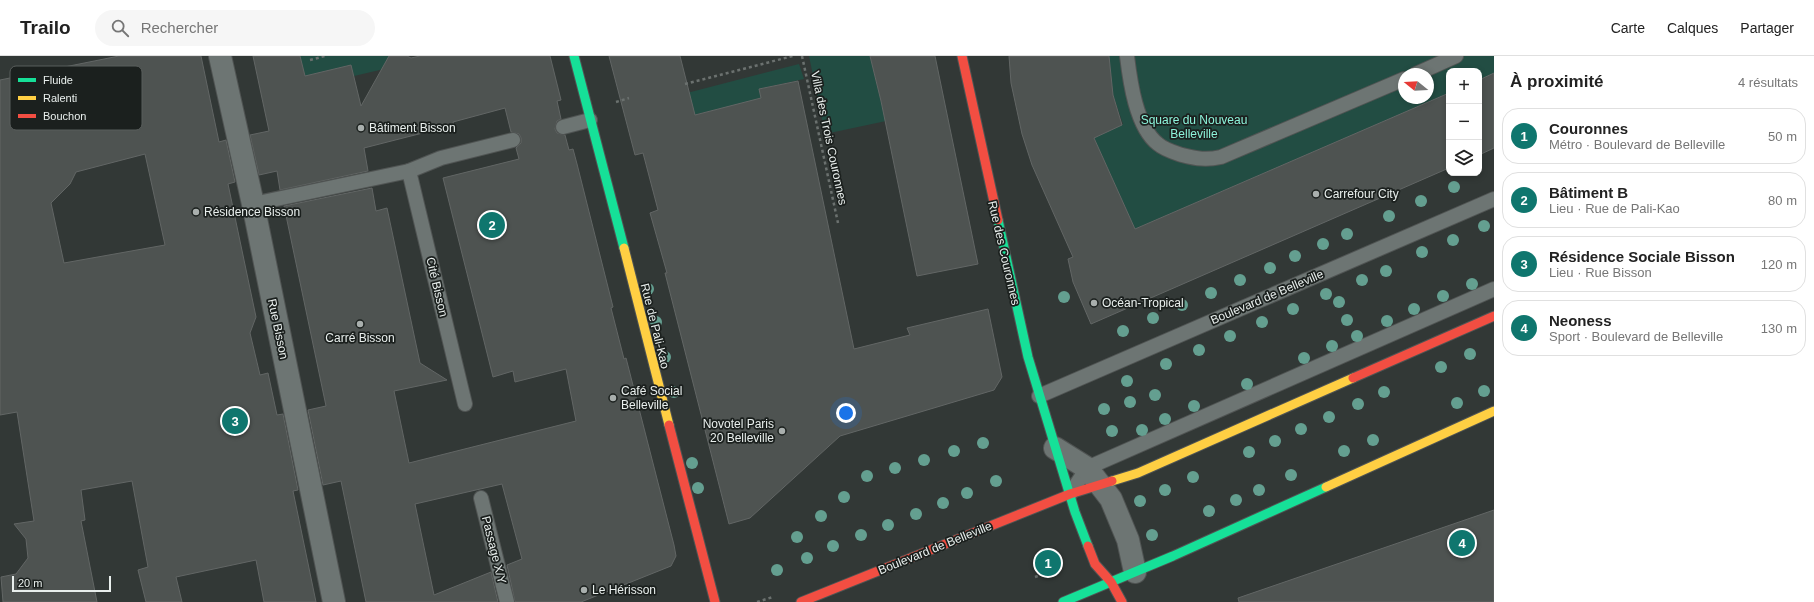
<!DOCTYPE html>
<html lang="fr">
<meta charset="utf-8">
<style>
:root{--surface:#fff;--page:#f6f6f6;--text:#222;--muted:#767676;--line:#e0e0e0;--accent:#0f766e}
body{margin:0;font-family:Arial,sans-serif;background:var(--page);color:var(--text)}
.controls{position:absolute;right:12px;top:12px;display:grid;overflow:hidden;border-radius:8px;box-shadow:0 2px 6px #0003}
.controls button{width:36px;height:36px;display:grid;place-items:center;padding:0;border:0;border-bottom:1px solid var(--line);background:var(--surface);color:var(--text);font:20px sans-serif}
.compass{position:absolute;left:1398px;top:12px;width:36px;height:36px;border-radius:50%;background:var(--surface);box-shadow:0 2px 6px #0003;rotate:288deg}
.scale{position:absolute;left:12px;bottom:10px;width:99px;box-sizing:border-box;padding-left:4px;border:2px solid #e9efed;border-top:0;font-size:11px;line-height:14px;white-space:nowrap;color:#e9efed;-webkit-text-stroke:3px #1b201e;paint-order:stroke}
.you{position:absolute;left:846px;top:357px;width:14px;height:14px;margin:-10px;border:3px solid #fff;border-radius:50%;background:#1a73e8;box-shadow:0 0 0 6px #1a73e833}
.badge{display:grid;place-items:center;width:26px;height:26px;border-radius:50%;background:var(--accent);color:#fff;font-size:13px;font-weight:700}
.pin{position:absolute;translate:-50% -50%;border:2px solid #fff;box-shadow:0 1px 4px #0006}
.list{margin:0;padding:0;list-style:none}
h2{display:flex;justify-content:space-between;align-items:center;height:52px;margin:0;padding:0 16px;font-size:17px}
h2 small{font-size:13px;font-weight:400;color:var(--muted)}
.list li{display:grid;grid-template-columns:26px 1fr auto;gap:12px;align-items:center;box-sizing:border-box;height:56px;margin:0 8px 8px;padding:0 8px;border:1px solid var(--line);border-radius:16px}
.list b{display:block;font-size:15px;white-space:nowrap}
.list p{margin:0;font-size:13px;white-space:nowrap;color:var(--muted)}
.list em{font-size:13px;font-style:normal;color:var(--muted)}
.icon{flex:none;width:22px;height:22px;fill:none;stroke:currentColor;stroke-width:2;stroke-linecap:round;stroke-linejoin:round}
.map{position:relative;flex:none;width:1494px;height:546px;overflow:hidden}
header{display:flex;align-items:center;gap:24px;box-sizing:border-box;height:56px;padding:0 20px;background:var(--surface);border-bottom:1px solid var(--line)}
header strong{font-size:19px}
nav{display:flex;gap:22px;margin-inline-start:auto;font-size:14px}
.search{width:280px;height:36px;background:var(--page);display:flex;align-items:center;gap:10px;box-sizing:border-box;padding:0 14px;border-radius:22px;color:var(--muted);font-size:15px}
main{display:flex}
aside{flex:1;background:var(--surface)}
.map>svg:first-child{display:block}
.green{fill:#224d43;fill-rule:evenodd}
.building{fill:#4e5351;stroke:#626665;fill-rule:evenodd}
.lines{fill:none;stroke-linecap:round;stroke-linejoin:round}
.lane-casing{stroke:#505453;stroke-width:16}
.street-casing{stroke:#505453;stroke-width:24}
.fast-casing{stroke:#505453;stroke-width:11}
.slow-casing{stroke:#505453;stroke-width:11}
.jam-casing{stroke:#505453;stroke-width:11}
.path{stroke:#6b716f;stroke-width:2.5;stroke-dasharray:3 3;stroke-linecap:butt}
.lane{stroke:#6d7573;stroke-width:14}
.street{stroke:#6d7573;stroke-width:22}
.fast{stroke:#16e098;stroke-width:9}
.slow{stroke:#ffcf43;stroke-width:9}
.jam{stroke:#f24e42;stroke-width:9}
.tree{fill:#649f90}
.poi-dot{fill:#a9afad;stroke:#1b201e;stroke-width:1.5}
.labels{text-anchor:middle;stroke-width:3.5;stroke-linejoin:round;paint-order:stroke}
.park-label{font-size:12px;fill:#8cf3da;stroke:#1b201e}
.poi-label{font-size:12px;fill:#e9efed;stroke:#1b201e;text-anchor:start}
.street-label{font-size:12px;fill:#e9efed;stroke:#1b201e}
.key{fill:#1b201e;stroke:#595e5c;stroke-width:1}
.key-label{font-size:11px;fill:#e9efed}
</style>
<header>
<strong>Trailo</strong>
<div class="search"><svg class="icon" aria-label="search" viewBox="0 0 24 24"><circle cx="10" cy="10" r="6"/><path d="M15 15l6 6"/></svg>Rechercher</div>
<nav><a>Carte</a><a>Calques</a><a>Partager</a></nav>
</header>
<main>
<div class="map">
<svg width="1494" height="546" viewBox="0 0 1494 546">
<rect width="100%" height="100%" fill="#323836"/>
<g class="green">
<polygon points="300,0 389,0 384,13 354,20 351,9 305,20"/>
<polygon points="809,0 870,0 886,65 825,78"/>
<path d="M1109,0h385v17l-15,7v-9h-30v22l-314,136 -41,-91 29,-14 -10,-29zM1404,18h24v24h-24z"/>
<polygon points="799,8 804,23 759,33 792,185 728,73 723,52 693,59 687,37"/>
</g>
<g class="building">
<path d="M119,0h82l18,86 7,-2 9,42 -7,2 28,133 -6,16 10,42 8,-2 9,42 6,-1 15,76 -5,1 23,111h-52l-8,-42 -80,17 6,25h-36l-8,-32 10,-3 -16,-86 -51,9 4,30 -4,1 16,81h-94l-2,-25 15,-3 12,-16 -2,-19 -12,-15 20,-3 -17,-109 -17,3v-335zM145,98l20,91 -101,18 -13,-60 19,-19 6,-12z"/>
<polygon points="253,0 300,0 305,20 351,9 361,50 389,0 407,0 411,2 420,0 550,0 561,44 557,45 561,63 557,65 555,73 557,77 565,79 569,94 573,93 577,108 613,251 611,252 624,303 626,302 674,489 676,500 671,510 581,546 515,546 507,509 522,503 502,428 415,448 434,539 491,516 498,546 366,546 341,425 323,429 308,354 326,350 284,150 372,132 376,155 387,152 420,307 447,324 394,335 409,407 576,365 566,313 515,326 513,315 493,321 443,122 519,103 516,92 521,87 521,82 519,78 511,76 505,52 453,66 454,69 364,92 368,115 280,134 277,115 259,119 250,79 269,75"/>
<polygon points="609,0 680,0 695,59 761,42 759,33 798,25 854,293 910,279 907,272 988,253 1002,321 994,334 840,380 750,462 729,468 665,217 667,217 650,157 658,154 643,97 635,99"/>
<polygon points="870,0 935,0 978,208 917,220 881,45"/>
<polygon points="1009,0 1109,0 1113,39 1122,69 1094,82 1135,173 1449,37 1449,112 1091,268 1073,226 1068,203 1073,201 1032,109 1022,78 1011,27"/>
<polygon points="1494,17 1494,92 1479,99 1479,24"/>
<polygon points="1494,454 1494,546 1239,546 1238,542"/>
</g>
<g class="lines">
<g class="lane-casing">
<g id="lane">
<path d="M1127,0c3,25 9,71 31,88 7,6 15,8 24,11 15,4 25,5 39,2l183,-78"/>
<polyline points="1416,18 1456,0"/>
<polyline points="563,71 590,64"/>
<polyline points="409,115 441,102 513,84"/>
<polyline points="253,148 409,115 465,348"/>
<polyline points="1039,340 1494,143"/>
<polyline points="1070,438 1087,412 1494,233"/>
<polyline points="481,442 507,546"/>
</g>
</g>
<g class="street-casing">
<g id="street">
<polyline points="220,0 253,148 334,546"/>
<polyline points="1055,392 1087,412 1111,443 1128,484 1135,516"/>
</g>
</g>
<g class="fast-casing">
<g id="fast">
<polyline points="574,0 624,192"/>
<polyline points="998,164 1028,301 1075,456 1088,490"/>
<polyline points="1063,546 1173,500 1326,431"/>
</g>
</g>
<g class="slow-casing">
<g id="slow">
<polyline points="624,192 669,369"/>
<polyline points="1112,425 1138,417 1353,322"/>
<polyline points="1326,431 1494,355"/>
</g>
</g>
<g class="jam-casing">
<g id="jam">
<polyline points="962,0 998,164"/>
<polyline points="1353,322 1494,260"/>
<polyline points="669,369 715,546"/>
<polyline points="1088,490 1095,508 1111,526 1122,546"/>
<polyline points="801,546 1070,438 1112,425"/>
</g>
</g>
<g class="path">
<polyline points="802,0 838,167"/>
<polyline points="310,4 325,0"/>
<polyline points="685,28 793,0"/>
<polyline points="616,46 629,42"/>
<polyline points="1035,521 1060,512"/>
<polyline points="757,546 773,541"/>
</g>
<use href="#lane" class="lane"/>
<use href="#street" class="street"/>
<use href="#fast" class="fast"/>
<use href="#slow" class="slow"/>
<use href="#jam" class="jam"/>
</g>
<g class="tree">
<circle cx="1454" cy="131" r="6"/>
<circle cx="1421" cy="145" r="6"/>
<circle cx="1389" cy="160" r="6"/>
<circle cx="1484" cy="170" r="6"/>
<circle cx="1347" cy="178" r="6"/>
<circle cx="1453" cy="184" r="6"/>
<circle cx="1323" cy="188" r="6"/>
<circle cx="1422" cy="196" r="6"/>
<circle cx="1295" cy="200" r="6"/>
<circle cx="1270" cy="212" r="6"/>
<circle cx="1386" cy="215" r="6"/>
<circle cx="1240" cy="224" r="6"/>
<circle cx="1362" cy="224" r="6"/>
<circle cx="1472" cy="228" r="6"/>
<circle cx="648" cy="233" r="6"/>
<circle cx="1211" cy="237" r="6"/>
<circle cx="1326" cy="238" r="6"/>
<circle cx="1443" cy="240" r="6"/>
<circle cx="1064" cy="241" r="6"/>
<circle cx="1339" cy="246" r="6"/>
<circle cx="1182" cy="249" r="6"/>
<circle cx="1293" cy="253" r="6"/>
<circle cx="1414" cy="253" r="6"/>
<circle cx="1153" cy="262" r="6"/>
<circle cx="1347" cy="264" r="6"/>
<circle cx="1387" cy="265" r="6"/>
<circle cx="656" cy="266" r="6"/>
<circle cx="1262" cy="266" r="6"/>
<circle cx="1123" cy="275" r="6"/>
<circle cx="1230" cy="280" r="6"/>
<circle cx="1357" cy="280" r="6"/>
<circle cx="1332" cy="290" r="6"/>
<circle cx="1199" cy="294" r="6"/>
<circle cx="1470" cy="298" r="6"/>
<circle cx="665" cy="301" r="6"/>
<circle cx="1304" cy="302" r="6"/>
<circle cx="1166" cy="308" r="6"/>
<circle cx="1441" cy="311" r="6"/>
<circle cx="1127" cy="325" r="6"/>
<circle cx="1247" cy="328" r="6"/>
<circle cx="1484" cy="335" r="6"/>
<circle cx="674" cy="336" r="6"/>
<circle cx="1384" cy="336" r="6"/>
<circle cx="1155" cy="339" r="6"/>
<circle cx="1130" cy="346" r="6"/>
<circle cx="1457" cy="347" r="6"/>
<circle cx="1358" cy="348" r="6"/>
<circle cx="1194" cy="350" r="6"/>
<circle cx="1104" cy="353" r="6"/>
<circle cx="1329" cy="361" r="6"/>
<circle cx="1165" cy="363" r="6"/>
<circle cx="1301" cy="373" r="6"/>
<circle cx="1142" cy="374" r="6"/>
<circle cx="1112" cy="375" r="6"/>
<circle cx="1373" cy="384" r="6"/>
<circle cx="1275" cy="385" r="6"/>
<circle cx="983" cy="387" r="6"/>
<circle cx="954" cy="395" r="6"/>
<circle cx="1344" cy="395" r="6"/>
<circle cx="1249" cy="396" r="6"/>
<circle cx="924" cy="404" r="6"/>
<circle cx="692" cy="407" r="6"/>
<circle cx="895" cy="412" r="6"/>
<circle cx="1291" cy="419" r="6"/>
<circle cx="867" cy="420" r="6"/>
<circle cx="1193" cy="421" r="6"/>
<circle cx="996" cy="425" r="6"/>
<circle cx="698" cy="432" r="6"/>
<circle cx="1165" cy="434" r="6"/>
<circle cx="1259" cy="434" r="6"/>
<circle cx="967" cy="437" r="6"/>
<circle cx="844" cy="441" r="6"/>
<circle cx="1236" cy="444" r="6"/>
<circle cx="1140" cy="445" r="6"/>
<circle cx="943" cy="447" r="6"/>
<circle cx="1209" cy="455" r="6"/>
<circle cx="916" cy="458" r="6"/>
<circle cx="821" cy="460" r="6"/>
<circle cx="888" cy="469" r="6"/>
<circle cx="861" cy="479" r="6"/>
<circle cx="1152" cy="479" r="6"/>
<circle cx="797" cy="481" r="6"/>
<circle cx="833" cy="490" r="6"/>
<circle cx="807" cy="502" r="6"/>
<circle cx="777" cy="514" r="6"/>
</g>
<g class="poi-dot">
<circle cx="361" cy="72" r="4"/>
<circle cx="1316" cy="138" r="4"/>
<circle cx="196" cy="156" r="4"/>
<circle cx="1094" cy="247" r="4"/>
<circle cx="360" cy="268" r="4"/>
<circle cx="613" cy="342" r="4"/>
<circle cx="782" cy="375" r="4"/>
<circle cx="584" cy="534" r="4"/>
</g>
<g class="labels">
<g class="park-label">
<text x="1194" y="68">Square du Nouveau<tspan x="1194" dy="14">Belleville</tspan></text>
</g>
<g class="poi-label">
<text x="369" y="76">Bâtiment Bisson</text>
<text x="1324" y="142">Carrefour City</text>
<text x="204" y="160">Résidence Bisson</text>
<text x="1102" y="251">Océan-Tropical</text>
<text x="360" y="286" text-anchor="middle">Carré Bisson</text>
<text x="621" y="339">Café Social<tspan x="621" dy="14">Belleville</tspan></text>
<text x="774" y="372" text-anchor="end">Novotel Paris<tspan x="774" dy="14">20 Belleville</tspan></text>
<text x="592" y="538">Le Hérisson</text>
</g>
<g class="street-label">
<text transform="translate(829 82) rotate(78)" y="4">Villa des Trois Couronnes</text>
<text transform="translate(1004 197) rotate(77)" y="4">Rue des Couronnes</text>
<text transform="translate(437 231) rotate(77)" y="4">Cité Bisson</text>
<text transform="translate(1267 241) rotate(-23)" y="4">Boulevard de Belleville</text>
<text transform="translate(655 270) rotate(76)" y="4">Rue de Pali-Kao</text>
<text transform="translate(278 273) rotate(78)" y="4">Rue Bisson</text>
<text transform="translate(935 492) rotate(-22)" y="4">Boulevard de Belleville</text>
<text transform="translate(494 494) rotate(76)" y="4">Passage X/Y</text>
</g>
</g>
<rect x="10" y="10" width="132" height="64" rx="6" class="key"/>
<rect x="18" y="22" width="18" height="4" fill="#16e098"/>
<rect x="18" y="40" width="18" height="4" fill="#ffcf43"/>
<rect x="18" y="58" width="18" height="4" fill="#f24e42"/>
<g class="key-label">
<text x="43" y="28">Fluide</text>
<text x="43" y="46">Ralenti</text>
<text x="43" y="64">Bouchon</text>
</g>
</svg>
<div class="controls">
<button>+</button>
<button>−</button>
<button><svg class="icon" aria-label="layers" viewBox="0 0 24 24"><path d="M12 4l9 5-9 5-9-5zM3 14l9 5 9-5"/></svg></button>
</div>
<svg class="compass" viewBox="-18 -18 36 36"><path d="M0-13l5 13h-10z" fill="#e53935"/><path d="M0 13l5-13h-10z" fill="#767676"/></svg>
<div class="scale">20 m</div>
<div class="you"></div>
<div class="pin badge" style="left:1048px;top:507px">1</div>
<div class="pin badge" style="left:492px;top:169px">2</div>
<div class="pin badge" style="left:235px;top:365px">3</div>
<div class="pin badge" style="left:1462px;top:487px">4</div>
</div>
<aside>
<h2>À proximité<small>4 résultats</small></h2>
<ul class="list">
<li><span class="badge">1</span><div><b>Couronnes</b><p>Métro · Boulevard de Belleville</p></div><em>50 m</em></li>
<li><span class="badge">2</span><div><b>Bâtiment B</b><p>Lieu · Rue de Pali-Kao</p></div><em>80 m</em></li>
<li><span class="badge">3</span><div><b>Résidence Sociale Bisson</b><p>Lieu · Rue Bisson</p></div><em>120 m</em></li>
<li><span class="badge">4</span><div><b>Neoness</b><p>Sport · Boulevard de Belleville</p></div><em>130 m</em></li>
</ul>
</aside>
</main>
